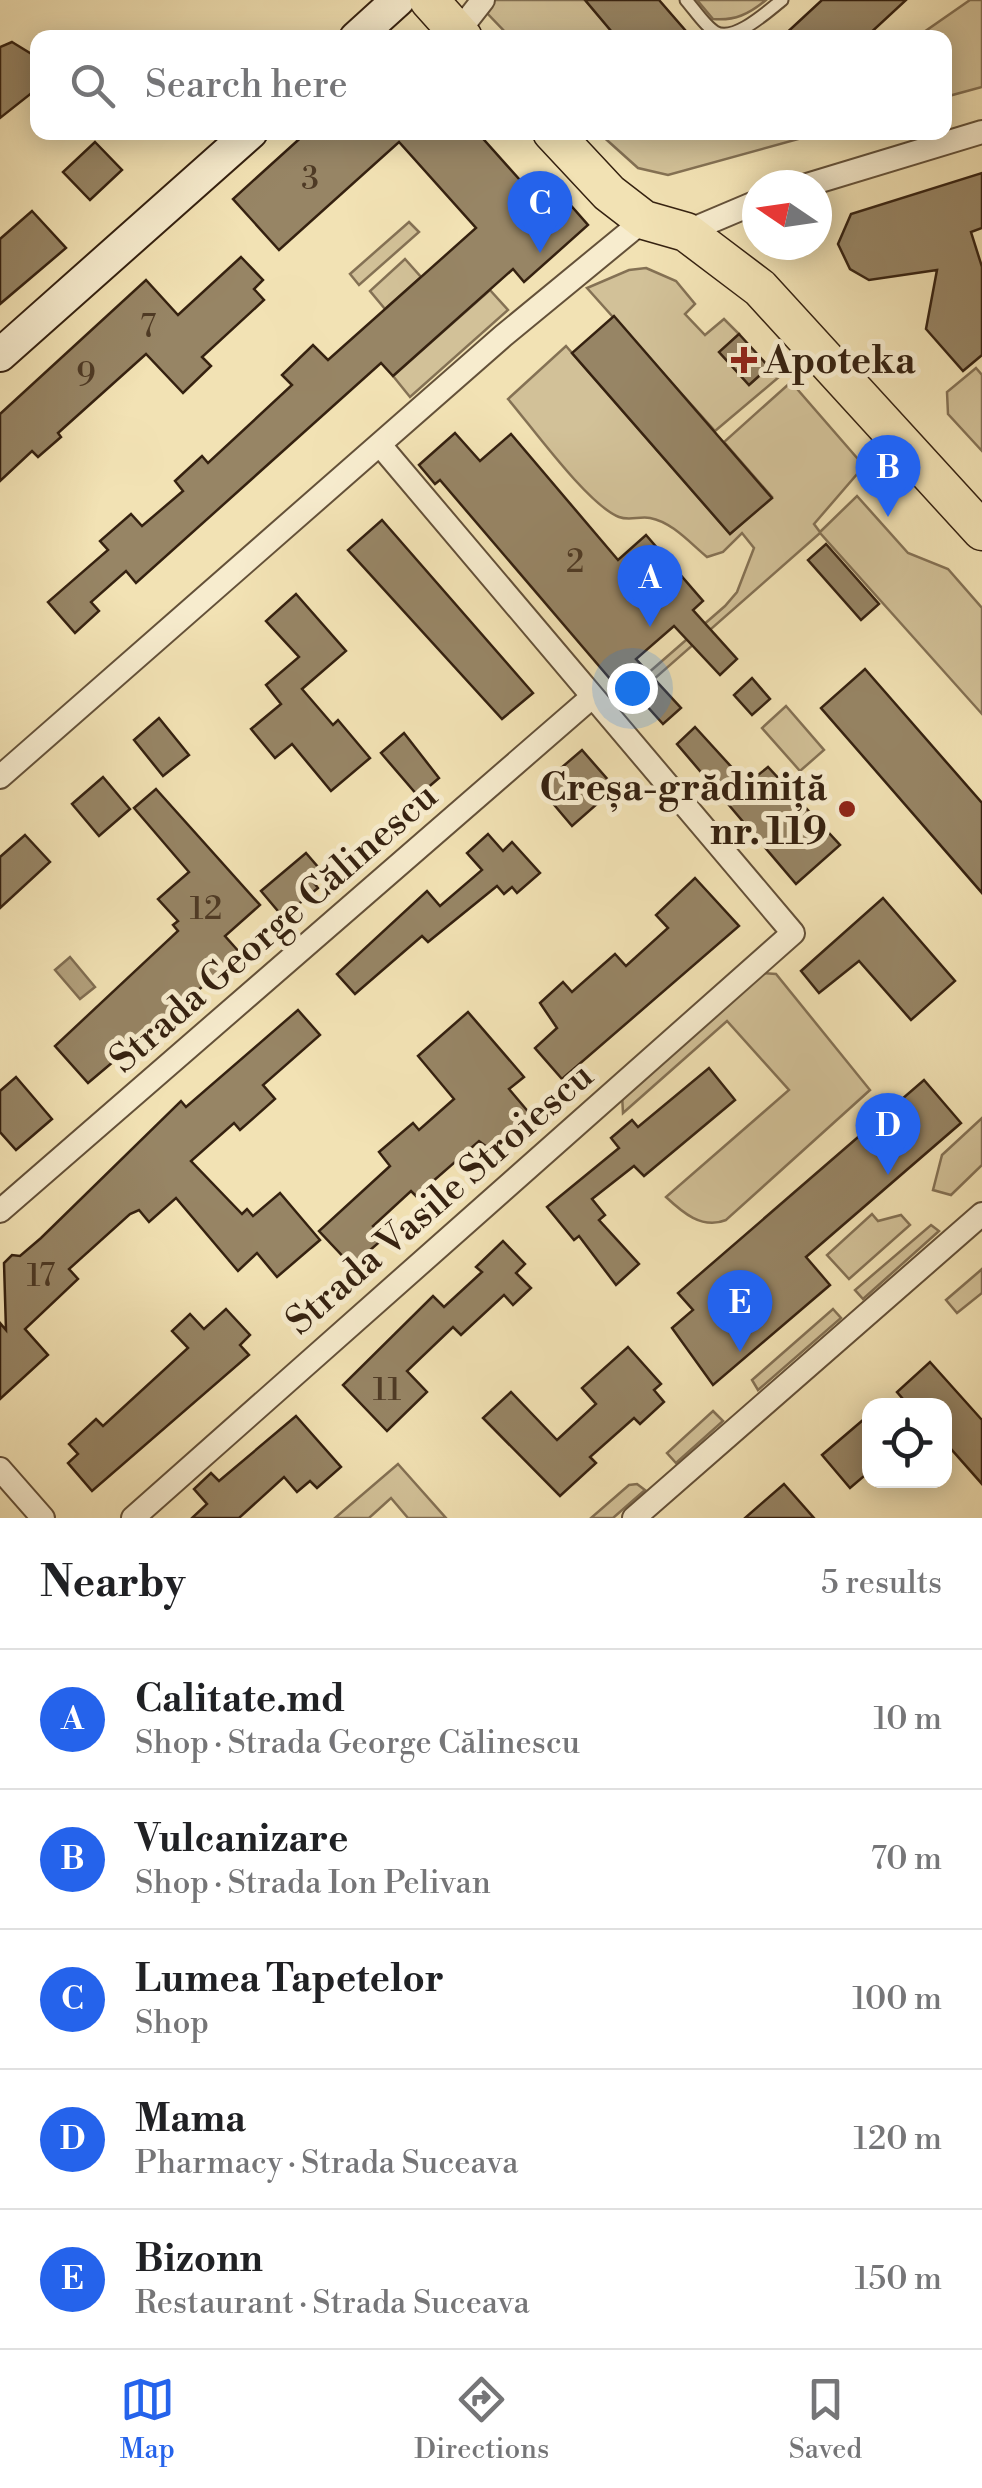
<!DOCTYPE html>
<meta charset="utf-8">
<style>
:root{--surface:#fff;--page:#f2f2f2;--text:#202124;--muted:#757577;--line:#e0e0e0;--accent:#2563eb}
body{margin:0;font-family:"Libre Bodoni",serif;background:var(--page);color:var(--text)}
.controls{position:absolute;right:30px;bottom:30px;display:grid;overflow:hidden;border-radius:20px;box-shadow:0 5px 25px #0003}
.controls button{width:90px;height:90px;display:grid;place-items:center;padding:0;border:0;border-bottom:2px solid var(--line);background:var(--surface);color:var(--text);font:50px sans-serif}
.compass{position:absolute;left:742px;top:170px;width:90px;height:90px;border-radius:50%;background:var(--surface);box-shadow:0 5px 25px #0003;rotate:283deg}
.you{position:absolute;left:632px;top:688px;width:35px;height:35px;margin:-25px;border:8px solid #fff;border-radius:50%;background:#1a73e8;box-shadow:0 0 0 15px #1a73e833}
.badge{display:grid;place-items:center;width:65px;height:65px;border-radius:50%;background:var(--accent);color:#fff;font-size:32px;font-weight:700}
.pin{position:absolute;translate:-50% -82px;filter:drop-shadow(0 2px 5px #0008)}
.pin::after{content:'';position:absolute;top:52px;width:35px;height:30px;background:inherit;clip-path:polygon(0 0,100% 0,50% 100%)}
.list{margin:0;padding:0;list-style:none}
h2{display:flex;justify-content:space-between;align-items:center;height:130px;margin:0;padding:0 40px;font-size:42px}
h2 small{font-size:32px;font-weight:400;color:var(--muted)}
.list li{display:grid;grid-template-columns:65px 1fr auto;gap:30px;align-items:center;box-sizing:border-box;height:140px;padding:0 40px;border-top:2px solid var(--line)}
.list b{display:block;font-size:38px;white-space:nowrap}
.list p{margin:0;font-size:32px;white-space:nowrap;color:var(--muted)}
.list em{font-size:32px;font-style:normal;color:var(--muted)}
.icon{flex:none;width:55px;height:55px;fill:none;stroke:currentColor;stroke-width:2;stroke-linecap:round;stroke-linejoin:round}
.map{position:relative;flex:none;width:982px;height:1518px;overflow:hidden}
.search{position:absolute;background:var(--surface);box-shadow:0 5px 25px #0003;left:30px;right:30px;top:30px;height:110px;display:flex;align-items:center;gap:25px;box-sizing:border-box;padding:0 35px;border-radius:20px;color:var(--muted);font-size:38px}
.sheet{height:830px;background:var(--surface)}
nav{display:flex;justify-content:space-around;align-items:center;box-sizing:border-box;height:140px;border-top:2px solid var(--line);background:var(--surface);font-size:28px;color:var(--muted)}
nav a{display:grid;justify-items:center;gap:5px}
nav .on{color:var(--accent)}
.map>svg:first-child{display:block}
.green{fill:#d2c198;stroke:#847154;stroke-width:2.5}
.water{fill:#b2a07c;stroke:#806d51;stroke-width:2.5}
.building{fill:#978565;stroke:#352110;stroke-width:2.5}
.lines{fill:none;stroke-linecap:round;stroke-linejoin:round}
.service-casing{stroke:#645139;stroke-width:15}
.minor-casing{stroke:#645139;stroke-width:26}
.secondary-casing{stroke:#352110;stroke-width:36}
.primary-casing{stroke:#352110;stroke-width:41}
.service{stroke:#f7ecce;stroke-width:11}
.minor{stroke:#f7ecce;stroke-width:22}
.secondary{stroke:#f7ecce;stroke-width:32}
.primary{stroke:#f2e2b4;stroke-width:38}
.poi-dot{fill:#8f2418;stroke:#f7ecce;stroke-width:4}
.labels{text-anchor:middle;stroke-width:10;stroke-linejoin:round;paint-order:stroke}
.number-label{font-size:32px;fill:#4e3a25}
.poi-label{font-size:38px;font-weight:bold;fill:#352110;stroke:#f7ecce;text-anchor:start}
.street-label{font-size:38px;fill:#352110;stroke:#f7ecce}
</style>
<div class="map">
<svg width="982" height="1518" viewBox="0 0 982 1518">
<rect width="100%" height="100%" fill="#f2e2b4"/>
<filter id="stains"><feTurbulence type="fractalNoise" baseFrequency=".002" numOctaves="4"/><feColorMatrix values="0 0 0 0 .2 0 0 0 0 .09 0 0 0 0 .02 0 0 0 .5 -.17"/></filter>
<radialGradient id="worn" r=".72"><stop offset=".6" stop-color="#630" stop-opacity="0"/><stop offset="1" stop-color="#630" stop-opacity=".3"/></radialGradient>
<g class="green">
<polygon points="495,0 585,0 617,37 510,37 485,11"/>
<path d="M697,0h69c-17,14 -31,21 -53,19z"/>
<polygon points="970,0 982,0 982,87 945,97 944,38 923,37 924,32"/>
<polygon points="599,133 820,133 668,175 638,168"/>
<polygon points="409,222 419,232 359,285 350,274"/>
<polygon points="405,259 421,277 385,309 370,291"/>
<polygon points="646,268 676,281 695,304 685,314 705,335 724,319 739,334 720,352 749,385 769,367 779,377 715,431 587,288 629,270"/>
<polygon points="490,290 508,310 410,397 393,376"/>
<path d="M566,346l164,188 42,-37 -48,-55 67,-60 73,84 -50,58 6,8 37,-36 51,57 40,16 34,39v106l-162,-181 -192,169 -5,-7 102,-89 12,-14 17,-44 -12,-15 -19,19 -16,5c-17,-14 -35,-35 -57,-39 -10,-2 -21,3 -31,-1 -31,-12 -87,-90 -111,-118z"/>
<polygon points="976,368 982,375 982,451 948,414 947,392"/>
<polygon points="786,706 824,750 800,771 762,728"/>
<path d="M761,973l15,1 94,116 -144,130c-24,10 -44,-8 -60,-23l123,-107 -62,-69 -104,92 -1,-19z"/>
<polygon points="982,1118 982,1165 951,1195 933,1190 942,1155"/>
<polygon points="872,1214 878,1221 901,1215 910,1225 849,1279 827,1255"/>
<polygon points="931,1225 939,1231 863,1299 855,1290"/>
<polygon points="982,1269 982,1293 957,1313 946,1300"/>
<polygon points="833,1309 841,1318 758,1390 752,1380"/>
<polygon points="713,1411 723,1421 676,1463 667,1453"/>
<polygon points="398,1464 446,1518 408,1518 391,1498 369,1518 335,1518"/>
<polygon points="637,1484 645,1490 613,1518 591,1518 629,1485"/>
</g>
<polygon class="water" points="70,957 95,987 80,999 55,970"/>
<g class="building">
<polygon points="585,0 659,0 692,38 617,38"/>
<polygon points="822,0 906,0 865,38 781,38"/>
<polygon points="12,42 38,58 38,88 0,118 0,47"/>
<polygon points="307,132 477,132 536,198 560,193 588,225 524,282 513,269 393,376 381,363 136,583 126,571 91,602 99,611 75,633 48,602 108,550 100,541 131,514 142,526 183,491 175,481 202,456 208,463 292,385 282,375 313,345 328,360 476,228 399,142 279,250 233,199"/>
<polygon points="95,142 122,170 90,200 63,172"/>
<polygon points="982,173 982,228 971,232 982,267 982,355 963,371 926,329 937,270 869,280 850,269 838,244 851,214"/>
<polygon points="32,211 66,248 0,304 0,239"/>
<polygon points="241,257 263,280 254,289 264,300 202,357 211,366 183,393 146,354 58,433 61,437 38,457 32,451 0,481 0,414 146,280 178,315"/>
<polygon points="614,316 772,498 730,534 572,353"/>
<polygon points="739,334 769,367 749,385 719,352"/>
<polygon points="455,433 480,461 511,434 618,560 646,535 703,601 693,610 737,659 720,675 674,626 636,659 681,708 663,724 618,674 611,680 440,480 435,484 419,465"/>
<polygon points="382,520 533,693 502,719 348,550"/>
<polygon points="826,544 879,604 861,620 808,560"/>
<polygon points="296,594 346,651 302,689 333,725 338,720 370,758 331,791 292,744 275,758 251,729 281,704 266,685 299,657 266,621"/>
<polygon points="865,669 982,803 982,893 821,708"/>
<polygon points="752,678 770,699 752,715 734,695"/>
<polygon points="159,718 189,755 163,776 134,740"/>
<polygon points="695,727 747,784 768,767 840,845 796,884 677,744"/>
<polygon points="404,733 439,778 418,796 381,753"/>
<polygon points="582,750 609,781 599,790 605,797 572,826 539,787"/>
<polygon points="103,777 130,809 99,836 72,804"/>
<polygon points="156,789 260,905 225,936 241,954 88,1083 55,1046 178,931 173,925 178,921 158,899 189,872 134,808"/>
<polygon points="488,834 503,851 512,842 540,873 517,893 512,887 504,894 497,886 428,942 422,936 355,994 337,974 427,891 440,906 482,870 467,853"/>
<polygon points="25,835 50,862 0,908 0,857"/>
<polygon points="306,853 324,874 314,883 318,888 283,917 261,891"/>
<polygon points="695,878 739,926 562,1079 535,1048 557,1028 540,1003 563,982 572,992 615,954 626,966 668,928 656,915"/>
<polygon points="883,898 955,981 911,1020 859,961 819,993 801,971"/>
<polygon points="298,1010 320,1035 263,1085 275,1099 240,1130 234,1123 191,1161 242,1214 247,1209 253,1216 280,1193 320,1240 277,1277 257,1253 238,1271 176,1198 149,1222 139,1210 130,1214 69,1269 78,1279 25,1329 48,1355 0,1399 0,1323 6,1330 4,1263 12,1255 20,1256 41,1238 181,1101 186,1107"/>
<polygon points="468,1012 524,1077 509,1089 531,1115 491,1150 479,1141 416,1196 411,1191 373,1226 384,1238 352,1266 319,1231 390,1166 379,1152 413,1123 419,1130 454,1099 418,1056"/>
<polygon points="709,1068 735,1100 644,1176 634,1166 592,1199 605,1215 599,1220 639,1264 616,1285 579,1236 574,1240 547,1207 619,1148 611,1138 632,1120 638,1127"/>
<polygon points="16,1077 52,1119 16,1150 0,1132 0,1091"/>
<polygon points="924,1080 961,1123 806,1257 830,1285 713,1385 672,1328 693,1310 678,1293"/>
<polygon points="503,1241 525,1264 516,1273 531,1288 513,1305 504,1295 461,1335 453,1327 407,1371 427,1392 387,1431 343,1385 433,1296 444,1307 482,1272 476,1267"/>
<polygon points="226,1309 250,1335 240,1345 249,1355 92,1491 68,1463 78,1454 69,1444 96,1419 103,1426 188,1348 172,1331 190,1314 204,1329"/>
<polygon points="628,1347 661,1384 654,1390 664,1402 640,1424 634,1418 590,1457 596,1463 560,1496 483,1418 511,1392 557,1440 596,1404 582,1388"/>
<polygon points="930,1362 982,1420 982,1484 944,1441 944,1406 909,1406 897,1392"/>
<polygon points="870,1414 870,1471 850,1488 822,1455"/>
<polygon points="296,1416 341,1467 317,1488 310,1481 297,1492 284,1477 239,1518 192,1518 207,1504 194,1489 211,1473 219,1481"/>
<polygon points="784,1484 814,1518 745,1518"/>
</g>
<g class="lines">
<g class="service-casing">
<path id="service" d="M686,0c8,9 19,26 29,32 19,11 53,-21 67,-32"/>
</g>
<g class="minor-casing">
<g id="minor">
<polyline points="458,32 483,0"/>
<polyline points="807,185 982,132"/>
<polyline points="686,232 757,202"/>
<polyline points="0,777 503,336 644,220"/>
<polyline points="0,1211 592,697"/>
<polyline points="0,1469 43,1518"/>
<polyline points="133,1518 793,933 380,445"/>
<polyline points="634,1518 982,1214"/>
</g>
</g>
<g class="secondary-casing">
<g id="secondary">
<polyline points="356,38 398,0"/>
<polyline points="0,355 251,132"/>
</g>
</g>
<g class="primary-casing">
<g id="primary">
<polyline points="429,0 463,38"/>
<polyline points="552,132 609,193 644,220 686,232 760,288 982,531"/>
</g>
</g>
<use href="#service" class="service"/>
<use href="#minor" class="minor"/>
<use href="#secondary" class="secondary"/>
<use href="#primary" class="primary"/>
</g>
<g class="poi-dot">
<path d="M739 345h10v10h10v10h-10v10h-10v-10h-10v-10h10z"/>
<circle cx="847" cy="809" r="10"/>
</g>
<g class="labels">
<g class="number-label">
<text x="310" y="189">3</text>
<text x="148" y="337">7</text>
<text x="86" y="385">9</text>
<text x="575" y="572">2</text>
<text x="206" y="919">12</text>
<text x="41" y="1286">17</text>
<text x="387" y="1400">11</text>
</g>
<g class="poi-label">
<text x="764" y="373">Apoteka</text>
<text x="827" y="800" text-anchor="end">Creșa-grădiniță<tspan x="827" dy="44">nr. 119</tspan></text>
</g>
<g class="street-label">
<text transform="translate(273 927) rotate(-41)" y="13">Strada George Călinescu</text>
<text transform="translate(439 1198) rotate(-41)" y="13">Strada Vasile Stroiescu</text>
</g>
</g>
<rect width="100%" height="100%" filter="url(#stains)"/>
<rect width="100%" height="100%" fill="url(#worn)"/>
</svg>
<div class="controls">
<button><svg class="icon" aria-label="locate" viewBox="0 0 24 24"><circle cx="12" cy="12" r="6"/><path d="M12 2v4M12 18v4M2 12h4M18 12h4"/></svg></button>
</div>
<svg class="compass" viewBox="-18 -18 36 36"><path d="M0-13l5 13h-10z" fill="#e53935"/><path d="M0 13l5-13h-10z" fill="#757577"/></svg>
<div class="you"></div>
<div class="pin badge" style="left:650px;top:627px">A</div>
<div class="pin badge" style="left:888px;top:517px">B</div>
<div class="pin badge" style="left:540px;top:253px">C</div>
<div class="pin badge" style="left:888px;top:1175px">D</div>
<div class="pin badge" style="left:740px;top:1352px">E</div>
<div class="search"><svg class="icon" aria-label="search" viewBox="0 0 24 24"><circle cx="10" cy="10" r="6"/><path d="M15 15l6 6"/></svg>Search here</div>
</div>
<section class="sheet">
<h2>Nearby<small>5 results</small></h2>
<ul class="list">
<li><span class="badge">A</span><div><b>Calitate.md</b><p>Shop · Strada George Călinescu</p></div><em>10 m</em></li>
<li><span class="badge">B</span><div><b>Vulcanizare</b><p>Shop · Strada Ion Pelivan</p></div><em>70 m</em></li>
<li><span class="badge">C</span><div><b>Lumea Tapetelor</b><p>Shop</p></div><em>100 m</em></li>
<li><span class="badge">D</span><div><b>Mama</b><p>Pharmacy · Strada Suceava</p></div><em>120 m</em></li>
<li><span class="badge">E</span><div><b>Bizonn</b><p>Restaurant · Strada Suceava</p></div><em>150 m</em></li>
</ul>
</section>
<nav>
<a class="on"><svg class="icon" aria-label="map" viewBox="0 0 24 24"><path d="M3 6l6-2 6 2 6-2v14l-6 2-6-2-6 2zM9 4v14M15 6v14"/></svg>Map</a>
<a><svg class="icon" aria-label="directions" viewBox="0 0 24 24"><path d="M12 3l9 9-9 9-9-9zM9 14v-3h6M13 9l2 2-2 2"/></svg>Directions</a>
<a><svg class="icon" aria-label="saved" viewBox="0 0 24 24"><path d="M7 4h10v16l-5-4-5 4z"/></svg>Saved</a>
</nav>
